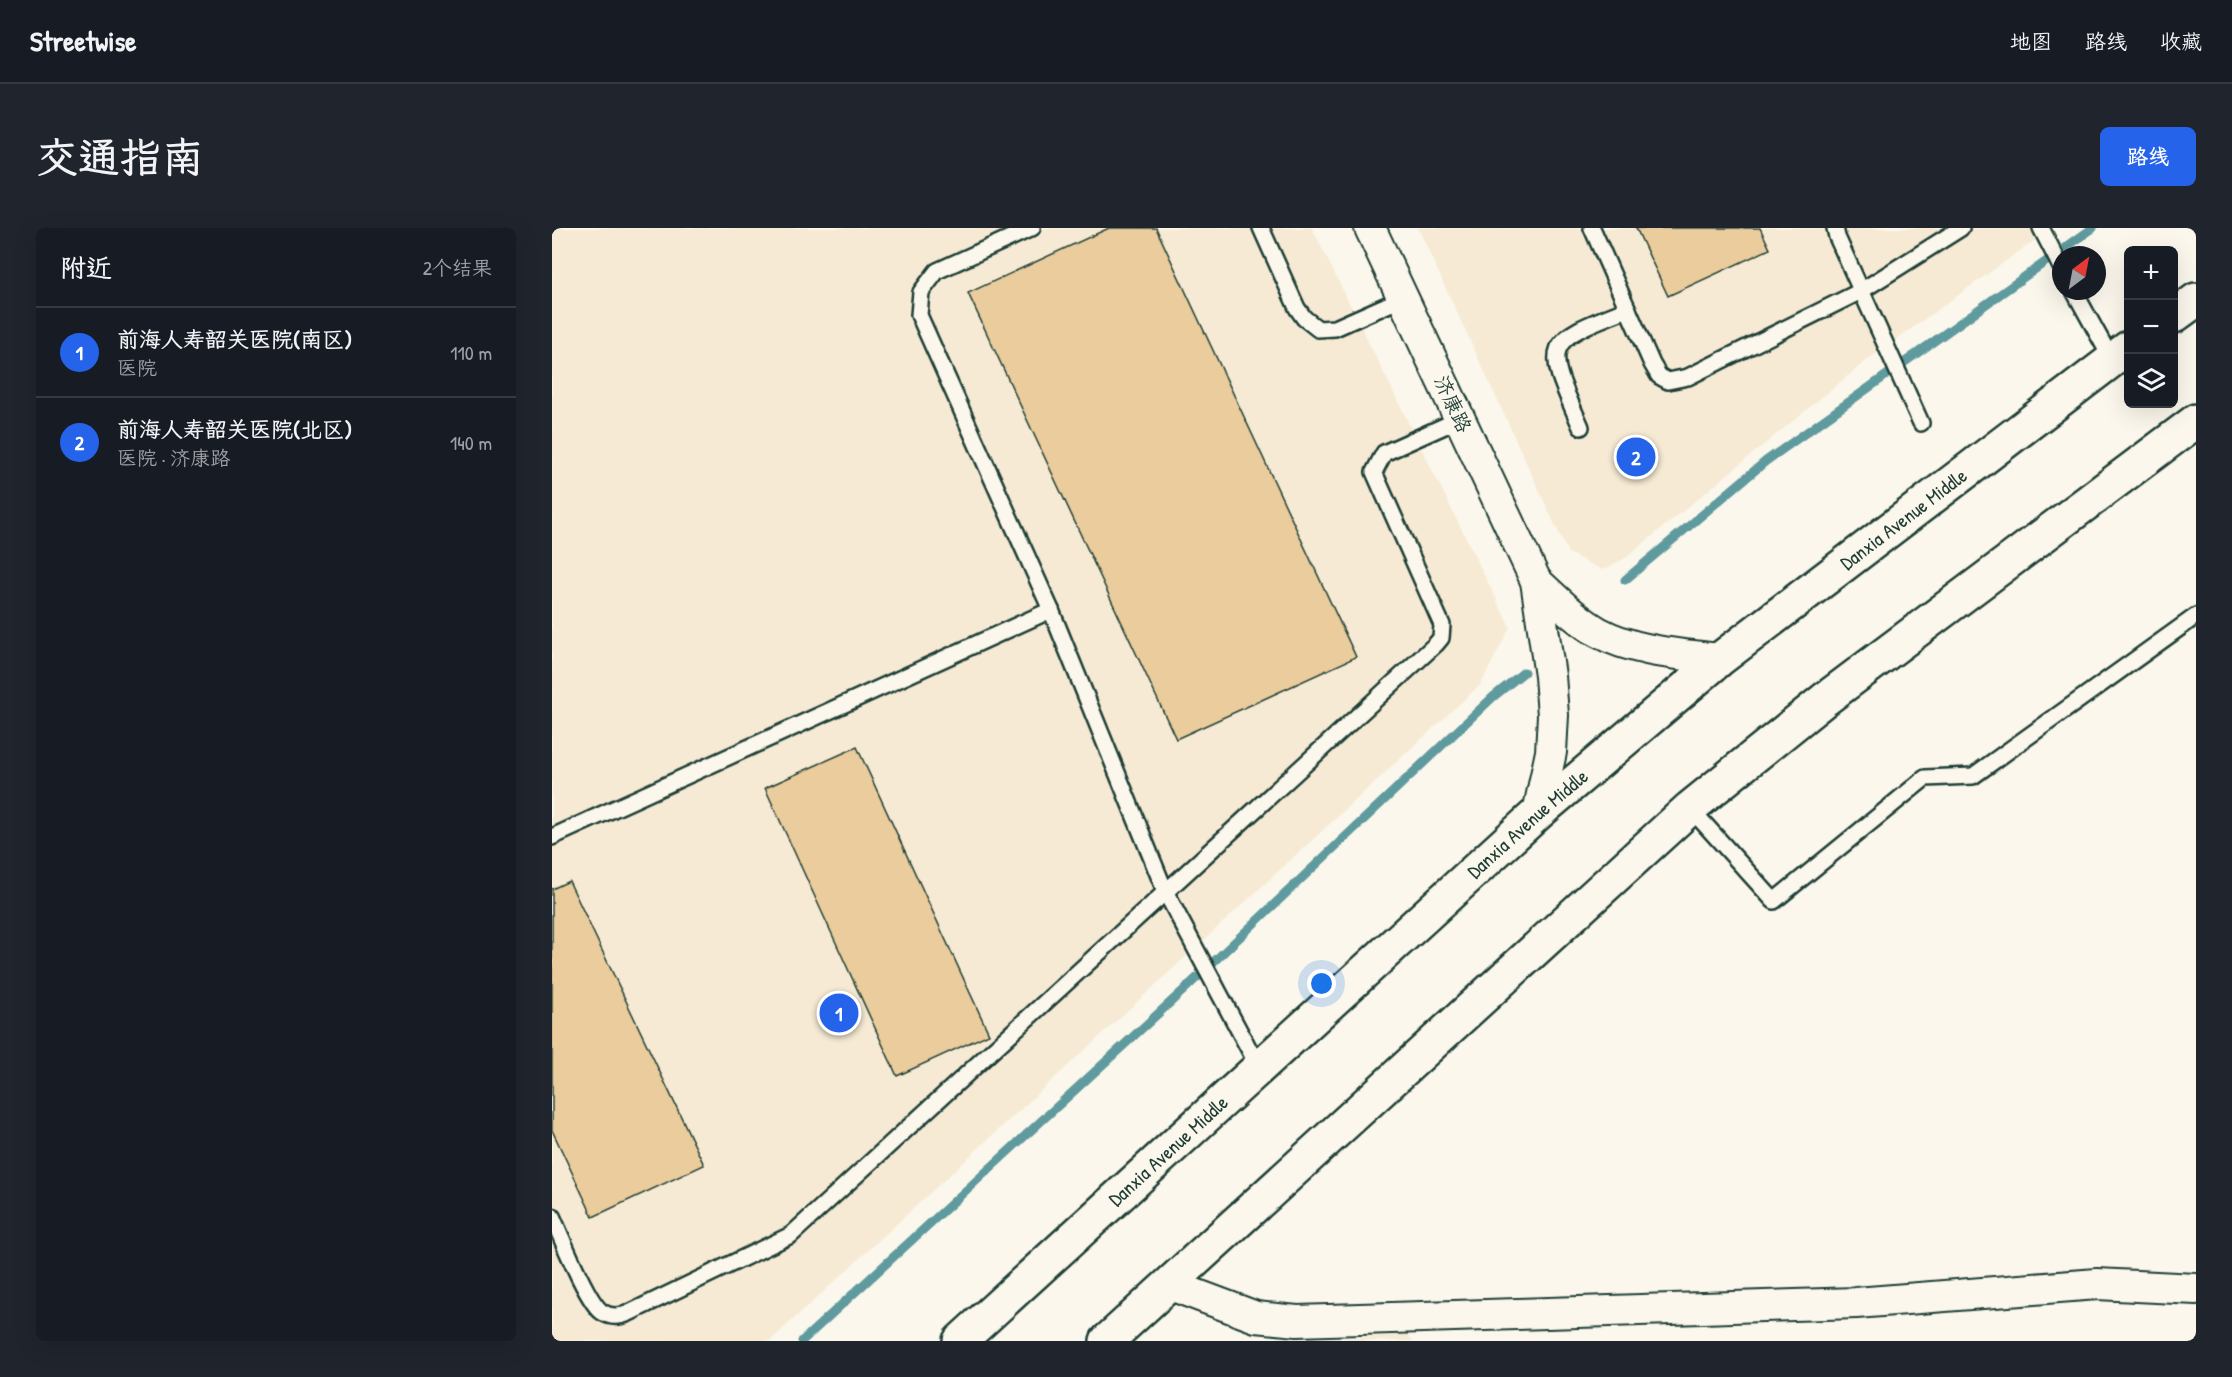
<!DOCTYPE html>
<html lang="zh">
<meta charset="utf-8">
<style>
:root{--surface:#171b24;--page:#20242c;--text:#f1f3f6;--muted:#9ea1a6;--line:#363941;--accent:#2563eb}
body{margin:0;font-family:"Patrick Hand","LXGW WenKai TC",sans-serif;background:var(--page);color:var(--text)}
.controls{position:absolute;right:18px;top:18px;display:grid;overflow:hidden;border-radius:9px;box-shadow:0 6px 24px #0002}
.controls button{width:54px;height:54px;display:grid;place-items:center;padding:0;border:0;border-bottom:2px solid var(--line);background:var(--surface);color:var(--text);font:30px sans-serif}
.compass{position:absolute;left:1500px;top:18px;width:54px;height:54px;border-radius:50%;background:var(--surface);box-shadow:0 6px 24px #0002;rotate:32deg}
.you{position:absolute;left:770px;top:756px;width:21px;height:21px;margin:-15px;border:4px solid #fff;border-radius:50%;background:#1a73e8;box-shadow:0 0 0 9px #1a73e833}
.badge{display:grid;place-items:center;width:39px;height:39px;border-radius:50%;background:var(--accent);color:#fff;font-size:20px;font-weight:700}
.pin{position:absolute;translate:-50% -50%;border:3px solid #fff;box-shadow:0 2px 6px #0006}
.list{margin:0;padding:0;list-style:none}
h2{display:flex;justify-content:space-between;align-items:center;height:78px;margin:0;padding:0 24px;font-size:26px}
h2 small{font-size:20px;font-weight:400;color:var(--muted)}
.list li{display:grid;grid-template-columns:39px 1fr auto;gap:18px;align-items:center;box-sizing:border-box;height:90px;padding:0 24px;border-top:2px solid var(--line)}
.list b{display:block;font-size:22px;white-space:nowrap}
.list p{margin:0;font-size:20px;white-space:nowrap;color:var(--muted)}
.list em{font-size:20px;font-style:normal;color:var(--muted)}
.icon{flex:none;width:33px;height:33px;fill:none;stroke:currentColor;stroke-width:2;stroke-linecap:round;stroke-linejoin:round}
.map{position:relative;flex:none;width:1644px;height:1113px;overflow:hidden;border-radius:9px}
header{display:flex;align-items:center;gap:36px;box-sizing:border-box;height:84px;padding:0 30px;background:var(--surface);border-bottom:2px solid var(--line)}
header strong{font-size:28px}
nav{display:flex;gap:33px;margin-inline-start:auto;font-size:21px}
.intro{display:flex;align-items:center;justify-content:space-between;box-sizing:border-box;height:144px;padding:0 36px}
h1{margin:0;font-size:42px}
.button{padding:15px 27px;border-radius:9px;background:var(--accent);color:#fff;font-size:21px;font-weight:700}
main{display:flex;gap:36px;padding:0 36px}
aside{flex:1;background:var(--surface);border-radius:9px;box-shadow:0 6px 24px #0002}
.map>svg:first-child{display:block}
.built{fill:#f6ead4}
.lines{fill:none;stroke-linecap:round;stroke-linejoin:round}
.stream{stroke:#5e9a9e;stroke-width:9}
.building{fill:#eacc9d;stroke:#1f3d34;stroke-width:1.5}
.lane-casing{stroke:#1f3d34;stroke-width:20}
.street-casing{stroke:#1f3d34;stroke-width:34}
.primary-casing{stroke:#1f3d34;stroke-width:38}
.lane{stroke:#fbf7ec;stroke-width:15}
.street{stroke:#fbf7ec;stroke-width:30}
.primary{stroke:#fbf7ec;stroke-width:33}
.labels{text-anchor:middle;stroke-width:6;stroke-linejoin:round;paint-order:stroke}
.street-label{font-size:20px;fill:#1f3d34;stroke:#fbf7ec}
</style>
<header>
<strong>Streetwise</strong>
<nav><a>地图</a><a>路线</a><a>收藏</a></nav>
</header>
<div class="intro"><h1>交通指南</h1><a class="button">路线</a></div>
<main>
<aside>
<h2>附近<small>2个结果</small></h2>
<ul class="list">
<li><span class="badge">1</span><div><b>前海人寿韶关医院(南区)</b><p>医院</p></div><em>110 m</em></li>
<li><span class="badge">2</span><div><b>前海人寿韶关医院(北区)</b><p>医院 · 济康路</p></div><em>140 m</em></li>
</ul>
</aside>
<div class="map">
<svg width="1644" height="1113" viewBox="0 0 1644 1113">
<rect width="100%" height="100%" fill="#fbf7ec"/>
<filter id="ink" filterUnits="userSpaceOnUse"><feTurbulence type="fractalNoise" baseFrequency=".0167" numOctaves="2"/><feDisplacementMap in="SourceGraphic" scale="12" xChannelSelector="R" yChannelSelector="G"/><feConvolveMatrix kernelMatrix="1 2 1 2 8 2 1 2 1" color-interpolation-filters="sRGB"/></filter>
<g filter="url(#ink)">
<g class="built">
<polygon points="0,0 760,0 958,399 929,456 218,1113 0,1113"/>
<polygon points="866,0 1500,0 1314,133 1075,329 1051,342 1016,325"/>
<polygon points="855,1106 861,1113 768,1113"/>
</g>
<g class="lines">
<g class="stream">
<polyline points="1073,352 1214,233 1541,0"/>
<polyline points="250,1113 634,760 941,469 972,444"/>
</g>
</g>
<g class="building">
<polygon points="557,0 604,0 804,429 624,511 416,65"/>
<polygon points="1084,0 1208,0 1218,21 1116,68"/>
<polygon points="305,519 437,806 345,848 213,560"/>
<polygon points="17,653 152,937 41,989 0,902 0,661"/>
</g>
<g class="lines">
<g class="lane-casing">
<g id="lane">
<polyline points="480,0 385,43 369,64 367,87 499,382 613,663 707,840"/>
<polyline points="709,0 745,80 752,90 766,101 783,100 851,70"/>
<polyline points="1040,0 1100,136 1107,148 1116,153 1136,149 1309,63 1409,0"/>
<polyline points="1283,0 1285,9 1369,195"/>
<polyline points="1489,0 1509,39"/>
<polyline points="1522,63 1560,132"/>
<path d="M1029,199c-36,-82 -41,-85 47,-118"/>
<polyline points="1138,580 1222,673 1373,550 1421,548 1644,388"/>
<polyline points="0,609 499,382"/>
<path d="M0,988c9,20 35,86 50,96 9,6 18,5 27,1l162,-78 645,-591 5,-6 1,-13 -68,-153 10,-19 76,-34"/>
</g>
</g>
<g class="street-casing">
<g id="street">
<polyline points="818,0 984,353 998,448 1001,487 999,524 986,585"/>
<path d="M984,353c19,17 39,38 62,51 37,20 81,22 122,27"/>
<polyline points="616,1056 704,1089 745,1093 1304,1075 1545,1056 1644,1061"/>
</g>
</g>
<g class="primary-casing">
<g id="primary">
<polyline points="1622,88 1644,72"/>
<path id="s1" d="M408,1113l578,-528 182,-154 408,-311"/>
<polyline points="555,1113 1138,580 1272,472 1644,193"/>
</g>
</g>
<use href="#lane" class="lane"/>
<use href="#street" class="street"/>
<use href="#primary" class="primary"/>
</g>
</g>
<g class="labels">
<g class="street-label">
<text transform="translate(901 176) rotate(65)" y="7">济康路</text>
<text dy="7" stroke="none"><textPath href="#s1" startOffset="1252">Danxia Avenue Middle</textPath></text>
<text dy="7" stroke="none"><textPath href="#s1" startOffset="768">Danxia Avenue Middle</textPath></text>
<text dy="7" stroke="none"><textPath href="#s1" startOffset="282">Danxia Avenue Middle</textPath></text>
</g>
</g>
</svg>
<div class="controls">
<button>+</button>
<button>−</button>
<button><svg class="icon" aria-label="layers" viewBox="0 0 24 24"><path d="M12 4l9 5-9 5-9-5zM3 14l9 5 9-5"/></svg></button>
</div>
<svg class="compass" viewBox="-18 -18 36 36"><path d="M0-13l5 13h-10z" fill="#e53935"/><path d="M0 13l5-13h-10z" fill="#9ea1a6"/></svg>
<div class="you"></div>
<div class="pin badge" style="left:287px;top:785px">1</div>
<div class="pin badge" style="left:1084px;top:229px">2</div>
</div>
</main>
